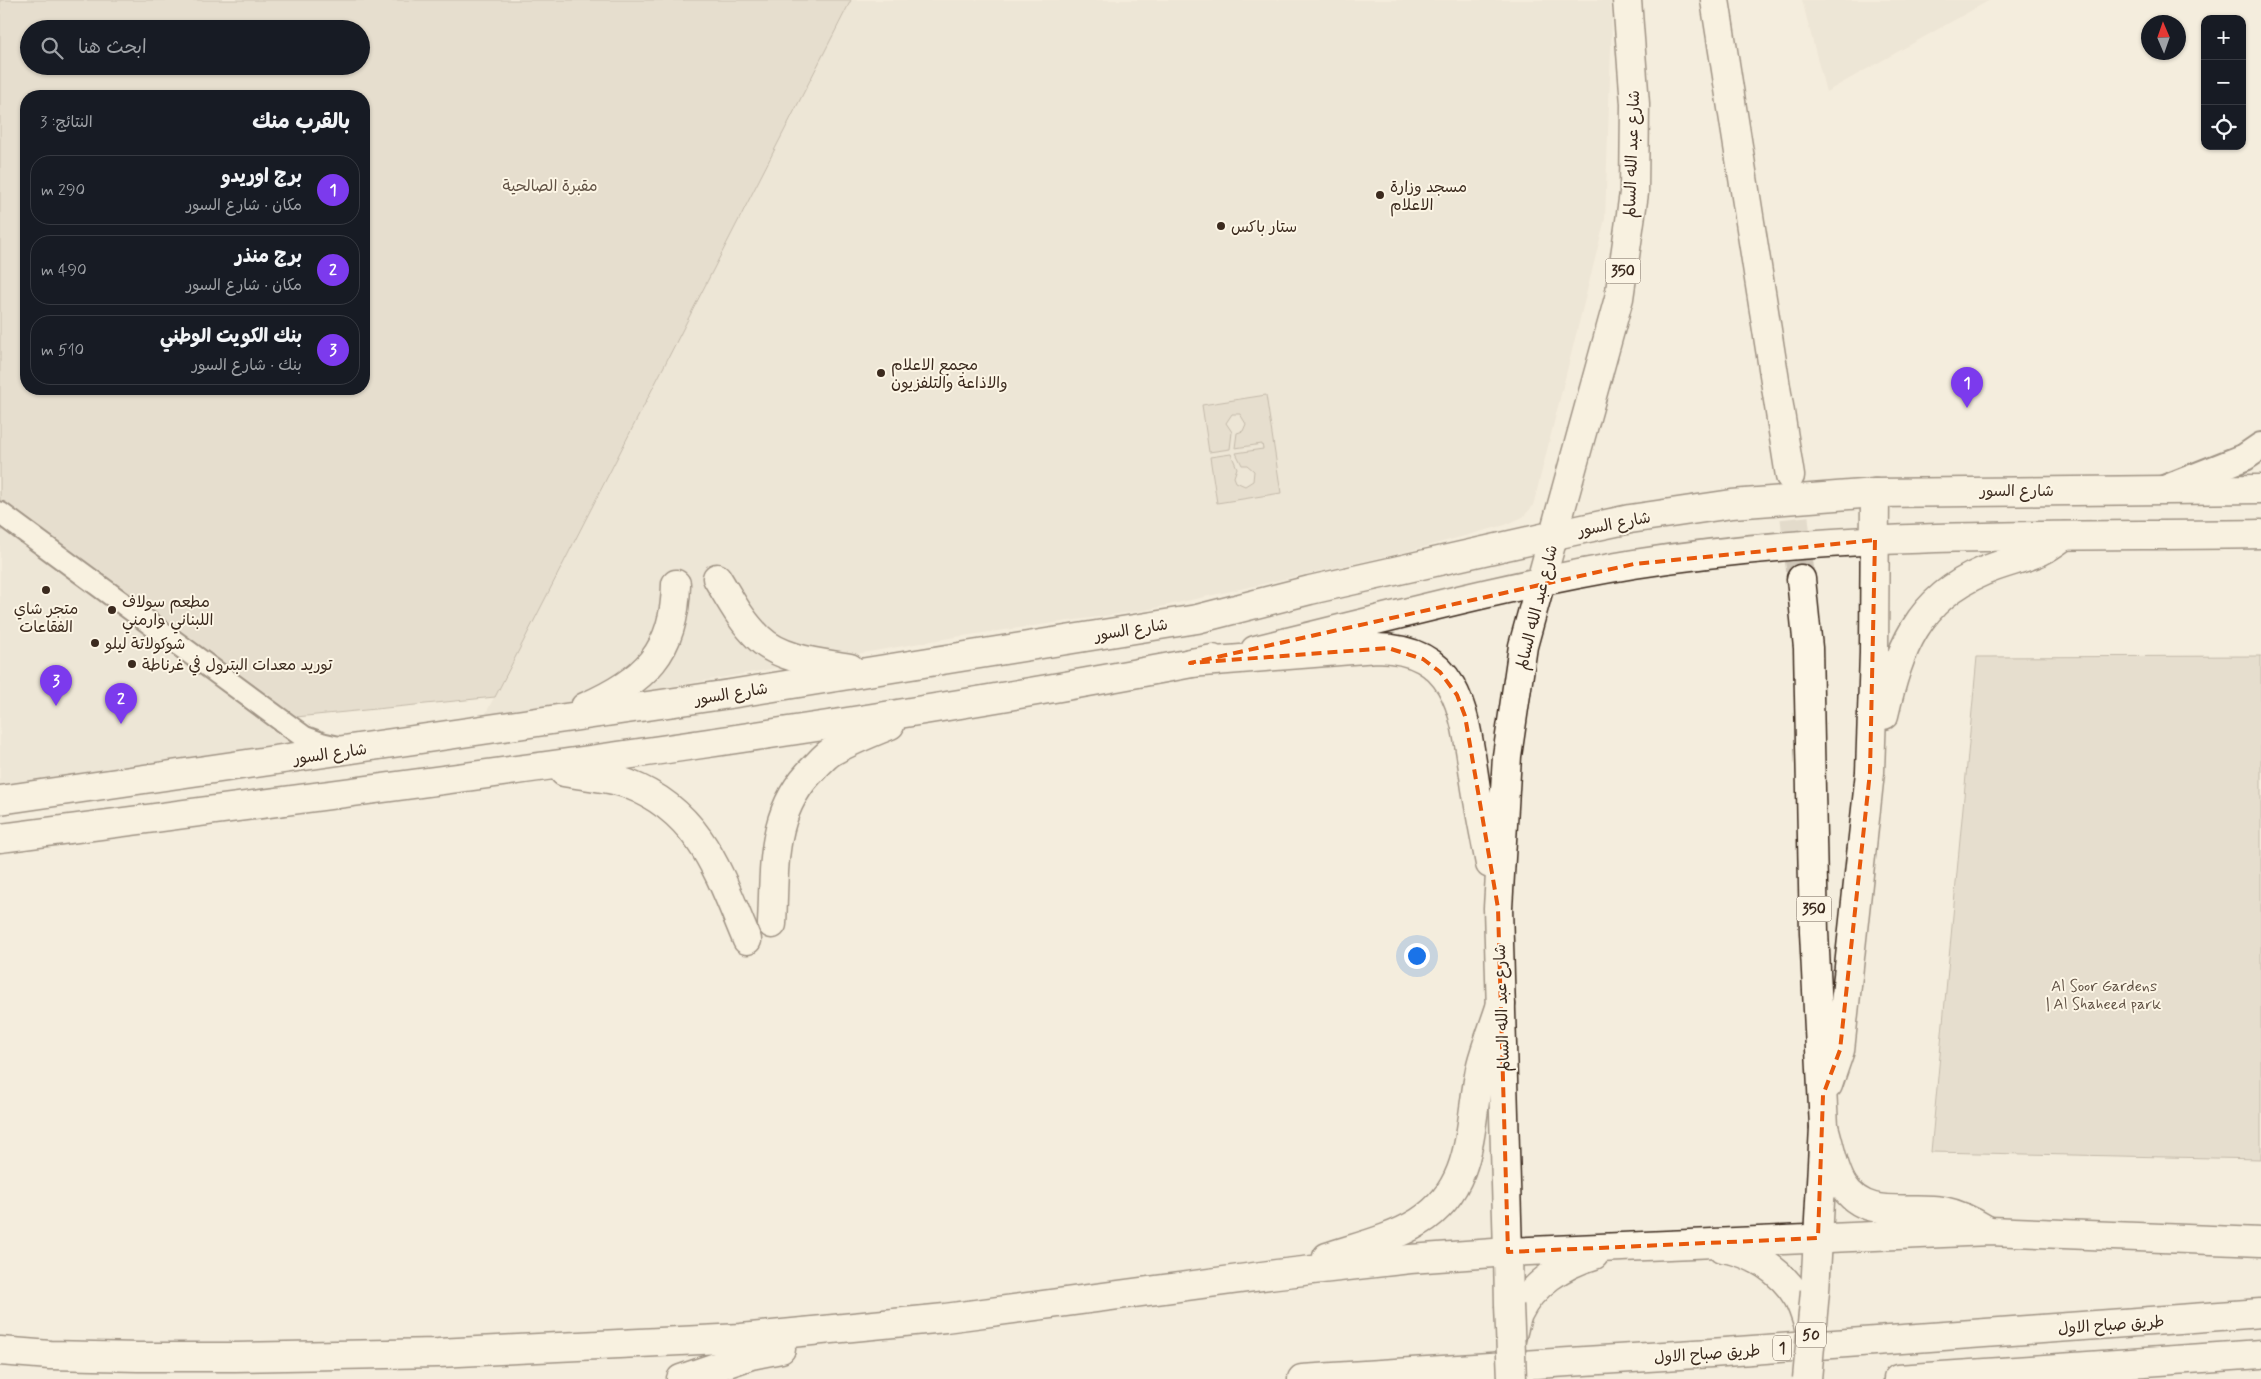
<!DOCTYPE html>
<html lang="ar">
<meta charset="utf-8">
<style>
:root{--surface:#171b24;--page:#20242c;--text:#f1f3f6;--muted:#9ea1a6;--line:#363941;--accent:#7c3aed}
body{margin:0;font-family:Mynerve,"Playpen Sans Arabic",sans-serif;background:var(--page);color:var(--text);direction:rtl}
.controls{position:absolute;right:15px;top:15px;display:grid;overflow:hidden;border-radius:10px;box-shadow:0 1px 4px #0004}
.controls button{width:45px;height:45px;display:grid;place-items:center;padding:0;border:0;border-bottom:1px solid var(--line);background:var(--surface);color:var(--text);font:25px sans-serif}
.compass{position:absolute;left:2141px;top:15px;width:45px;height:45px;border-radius:50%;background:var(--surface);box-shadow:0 1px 4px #0004;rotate:358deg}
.you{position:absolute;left:1416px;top:955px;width:18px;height:18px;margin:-12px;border:4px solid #fff;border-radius:50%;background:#1a73e8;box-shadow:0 0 0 8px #1a73e833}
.badge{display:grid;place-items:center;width:32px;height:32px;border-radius:50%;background:var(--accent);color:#fff;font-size:16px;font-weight:700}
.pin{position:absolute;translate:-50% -41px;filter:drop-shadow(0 1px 2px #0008)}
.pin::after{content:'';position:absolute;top:26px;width:18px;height:15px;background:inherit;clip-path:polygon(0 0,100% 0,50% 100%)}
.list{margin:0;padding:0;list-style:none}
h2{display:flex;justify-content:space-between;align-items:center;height:65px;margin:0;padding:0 20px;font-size:21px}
h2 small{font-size:16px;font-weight:400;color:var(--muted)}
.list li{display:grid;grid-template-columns:32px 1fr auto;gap:15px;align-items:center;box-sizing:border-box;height:70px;margin:0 10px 10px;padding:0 10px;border:1px solid var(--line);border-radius:20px}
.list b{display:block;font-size:19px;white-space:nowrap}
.list p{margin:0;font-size:16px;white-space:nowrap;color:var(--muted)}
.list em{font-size:16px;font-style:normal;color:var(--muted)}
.icon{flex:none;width:28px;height:28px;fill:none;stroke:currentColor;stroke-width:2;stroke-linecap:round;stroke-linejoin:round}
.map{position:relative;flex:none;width:2261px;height:1379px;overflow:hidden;direction:ltr}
.search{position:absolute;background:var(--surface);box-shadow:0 1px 4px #0004;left:20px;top:20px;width:350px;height:55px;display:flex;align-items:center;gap:12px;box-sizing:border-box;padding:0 18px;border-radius:28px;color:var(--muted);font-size:19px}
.panel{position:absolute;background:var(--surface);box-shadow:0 1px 4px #0004;left:20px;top:90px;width:350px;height:305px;border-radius:20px;direction:rtl}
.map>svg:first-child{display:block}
.built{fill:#e5ddce}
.green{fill:#d6cdbd;stroke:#887c6e;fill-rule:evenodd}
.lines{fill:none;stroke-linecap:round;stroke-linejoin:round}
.primary-tunnel{stroke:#cfc6b7;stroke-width:28;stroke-dasharray:28 14;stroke-linecap:butt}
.minor-casing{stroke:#3b2a1e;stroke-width:25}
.tertiary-casing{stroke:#3b2a1e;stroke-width:30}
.secondary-casing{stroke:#3b2a1e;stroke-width:31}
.primary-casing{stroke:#3b2a1e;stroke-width:31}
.motorway-casing{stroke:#3b2a1e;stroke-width:31}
.minor{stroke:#fcf5e5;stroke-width:21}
.tertiary{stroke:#fcf5e5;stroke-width:26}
.secondary{stroke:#fcf5e5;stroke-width:28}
.primary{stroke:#fcf5e5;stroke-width:28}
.motorway{stroke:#fcf5e5;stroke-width:28}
.motorway-bridge-casing{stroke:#3b2a1e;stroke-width:31;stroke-linecap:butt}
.motorway-bridge{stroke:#fcf5e5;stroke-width:28}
.marked{fill:none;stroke:#e8590c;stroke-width:4;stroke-dasharray:10 6;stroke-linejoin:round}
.poi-dot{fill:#3b2a1e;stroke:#fcf5e5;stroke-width:2}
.labels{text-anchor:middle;stroke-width:4;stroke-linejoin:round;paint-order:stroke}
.shield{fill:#fcf5e5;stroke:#75675a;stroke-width:1}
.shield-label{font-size:15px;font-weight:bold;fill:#3b2a1e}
.street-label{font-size:16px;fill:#3b2a1e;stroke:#fcf5e5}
.park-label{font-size:16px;fill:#625346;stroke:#fcf5e5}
.poi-label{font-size:16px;fill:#3b2a1e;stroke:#fcf5e5;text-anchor:start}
</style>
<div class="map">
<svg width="2261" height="1379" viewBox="0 0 2261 1379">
<rect width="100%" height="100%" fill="#f4eddd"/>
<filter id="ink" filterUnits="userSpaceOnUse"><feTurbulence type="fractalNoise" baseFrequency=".02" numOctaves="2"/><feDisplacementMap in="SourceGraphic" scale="10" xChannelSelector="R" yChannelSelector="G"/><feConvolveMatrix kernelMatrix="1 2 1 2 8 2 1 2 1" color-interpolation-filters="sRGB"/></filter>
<g filter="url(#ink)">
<g class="built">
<polygon points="851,0 1610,0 1612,19 1605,219 1533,506 1523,517 1505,525 1405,552 1146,610 955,637 483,719"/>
<polygon points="1802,0 1990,0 1826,92"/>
<polygon points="0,507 214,665 329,738 0,784"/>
</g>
<g class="green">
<path d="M0,0h851l-356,697 -199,20 -82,-52 -214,-158zM29,29h332v37h-332zM26,96h338v293h-338z"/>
<polygon points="1266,395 1281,493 1217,503 1210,457 1231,454 1237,468 1234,477 1236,482 1245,486 1253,481 1254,471 1247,465 1242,465 1236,453 1263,449 1262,444 1235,448 1237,433 1243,431 1246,424 1240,414 1232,414 1226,423 1232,432 1230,449 1209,452 1202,405"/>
<polygon points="2261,656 2261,1159 1931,1152 1977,657"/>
</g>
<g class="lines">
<polyline class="primary-tunnel" points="1790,476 1801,579"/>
<g class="minor-casing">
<polyline id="minor" points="0,513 304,737 323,744 341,748"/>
</g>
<g class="tertiary-casing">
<polyline id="tertiary" points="2164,489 2245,457 2261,446"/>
</g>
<g class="secondary-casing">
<g id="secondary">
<path d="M717,578c13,21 24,43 42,60 22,22 62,25 91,30"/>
<path d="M1255,650c125,-30 251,-65 379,-86 207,-33 418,-27 627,-30"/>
<path d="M585,707c59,-26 90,-54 91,-123"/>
<path d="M564,772c21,4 45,5 64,12 73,28 91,90 119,156"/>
<polyline points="0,800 730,694 1197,619 1310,590 1555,535 1630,519 1732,504 1875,493 2261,489"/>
<path d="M0,838c405,-53 811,-102 1213,-179"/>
<path d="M772,924c3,-57 -3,-113 43,-157 5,-5 10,-11 16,-15 19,-11 40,-19 59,-27"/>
</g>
</g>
<g class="primary-casing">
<g id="primary">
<polyline points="1715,0 1790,476"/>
<polyline points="1801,579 1808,648 1814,932 1824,1127 1818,1238"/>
<path d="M1190,663l187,-15c84,1 88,69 98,134 4,27 10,55 15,82"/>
<path d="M1884,715c15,-65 33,-116 100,-144 18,-8 39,-12 57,-20 8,-4 16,-10 23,-15"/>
<polyline points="1828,1085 1840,1050 1870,772 1874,653 1875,493"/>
<polyline points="1508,1252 1498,908 1507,756 1523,646 1619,298 1634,193 1635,104 1627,0"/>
</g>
</g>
<g class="motorway-casing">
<g id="motorway">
<path d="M1824,1127c6,19 9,42 19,58 22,36 66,20 100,26 15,3 29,10 42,18"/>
<path d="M1722,1248c30,4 60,23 76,50 6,11 9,24 13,36"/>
<polyline points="1508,1252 1509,1305"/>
<path d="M1327,1257c30,-10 65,-18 92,-35 58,-36 49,-100 62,-157 5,-20 14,-41 20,-61"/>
<polyline points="1815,1291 1818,1238"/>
<path d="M1511,1340c2,-8 4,-18 7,-26 14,-30 45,-50 76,-59"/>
<polyline points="0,1351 50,1355 138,1357 235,1357 438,1353 741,1338 945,1318 1277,1274 1410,1259 1508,1252 1989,1231 2261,1242"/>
<polyline points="681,1379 751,1355 781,1349"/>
<polyline points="1302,1379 1711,1353 2261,1313"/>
<polyline points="1898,1379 2261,1354"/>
</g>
</g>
<use href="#minor" class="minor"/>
<use href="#tertiary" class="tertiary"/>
<use href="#secondary" class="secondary"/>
<use href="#primary" class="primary"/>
<use href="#motorway" class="motorway"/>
<g class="motorway-bridge-casing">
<g id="motorway-bridge">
<polyline points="1509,1305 1512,1379"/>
<polyline points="1807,1379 1815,1291"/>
</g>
</g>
<use href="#motorway-bridge" class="motorway-bridge"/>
</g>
</g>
<path d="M0 0H2261V1379H0ZM1875,540l-5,232 -30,278 -17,45 -5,143 -310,14 -10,-344 -33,-192 -8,-21 -17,-23 -17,-13 -35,-11 -198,15 444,-99z" fill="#f4eddd" fill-opacity=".55" fill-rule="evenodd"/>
<path class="marked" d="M1875,540l-5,232 -30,278 -17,45 -5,143 -310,14 -10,-344 -33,-192 -8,-21 -17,-23 -17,-13 -35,-11 -198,15 444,-99z"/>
<g class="poi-dot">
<circle cx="1380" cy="195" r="5"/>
<circle cx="1221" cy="226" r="5"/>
<circle cx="881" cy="373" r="5"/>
<circle cx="46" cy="590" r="5"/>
<circle cx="112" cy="610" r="5"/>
<circle cx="95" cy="643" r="5"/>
<circle cx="132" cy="664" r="5"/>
</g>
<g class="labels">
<g class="shield">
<rect x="1605.5" y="258.5" width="35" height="25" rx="4"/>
<rect x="1796.5" y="896.5" width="35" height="25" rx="4"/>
<rect x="1796" y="1322.5" width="30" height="25" rx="4"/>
<rect x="1773" y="1335.5" width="18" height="25" rx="4"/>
</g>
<g class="shield-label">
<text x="1623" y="276">350</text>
<text x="1814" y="914">350</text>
<text x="1811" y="1340">50</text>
<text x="1782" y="1353">1</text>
</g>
<g class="street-label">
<text transform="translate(1631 154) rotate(-88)" y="6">شارع عبد الله السالم</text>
<text x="2017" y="496">شارع السور</text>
<text transform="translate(1614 523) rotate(-11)" y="6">شارع السور</text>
<text transform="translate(1536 607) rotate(-76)" y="6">شارع عبد الله السالم</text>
<text transform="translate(1131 629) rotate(-9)" y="6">شارع السور</text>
<text transform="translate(731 693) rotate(-9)" y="6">شارع السور</text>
<text transform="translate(330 753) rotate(-8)" y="6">شارع السور</text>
<text transform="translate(1501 1008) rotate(-92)" y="6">شارع عبد الله السالم</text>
<text transform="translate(2111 1324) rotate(-4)" y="6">طريق صباح الاول</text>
<text transform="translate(1707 1353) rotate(-4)" y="6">طريق صباح الاول</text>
</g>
<g class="park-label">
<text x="550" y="191">مقبرة الصالحية</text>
<text x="2104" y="991">Al Soor Gardens<tspan x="2104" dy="18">| Al Shaheed park</tspan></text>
</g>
<g class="poi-label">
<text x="1390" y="192">مسجد وزارة<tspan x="1390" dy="18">الاعلام</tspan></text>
<text x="1231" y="232">ستار باكس</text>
<text x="891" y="370">مجمع الاعلام<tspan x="891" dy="18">والاذاعة والتلفزيون</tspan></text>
<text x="122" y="607">مطعم سولاف<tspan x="122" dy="18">اللبناني وارمني</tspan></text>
<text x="46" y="614" text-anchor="middle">متجر شاي<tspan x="46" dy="18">الفقاعات</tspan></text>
<text x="105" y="649">شوكولاتة ليلو</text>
<text x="142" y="670">توريد معدات البترول في غرناطة</text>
</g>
</g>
</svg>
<div class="controls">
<button>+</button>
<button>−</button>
<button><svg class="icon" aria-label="locate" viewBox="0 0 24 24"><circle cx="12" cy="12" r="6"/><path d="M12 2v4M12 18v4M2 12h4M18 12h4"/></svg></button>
</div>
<svg class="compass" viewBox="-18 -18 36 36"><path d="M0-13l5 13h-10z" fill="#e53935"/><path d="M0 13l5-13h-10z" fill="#9ea1a6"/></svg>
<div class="you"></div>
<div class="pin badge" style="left:1967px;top:408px">1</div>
<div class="pin badge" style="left:121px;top:724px">2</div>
<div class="pin badge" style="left:56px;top:706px">3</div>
<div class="search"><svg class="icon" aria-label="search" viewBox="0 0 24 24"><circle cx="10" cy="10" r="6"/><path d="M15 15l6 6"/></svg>ابحث هنا</div>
<section class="panel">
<h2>بالقرب منك<small>النتائج: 3</small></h2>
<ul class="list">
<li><span class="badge">1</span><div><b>برج اوريدو</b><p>مكان · شارع السور</p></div><em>290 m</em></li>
<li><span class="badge">2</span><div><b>برج منذر</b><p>مكان · شارع السور</p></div><em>490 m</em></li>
<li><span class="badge">3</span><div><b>بنك الكويت الوطني</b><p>بنك · شارع السور</p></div><em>510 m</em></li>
</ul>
</section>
</div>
